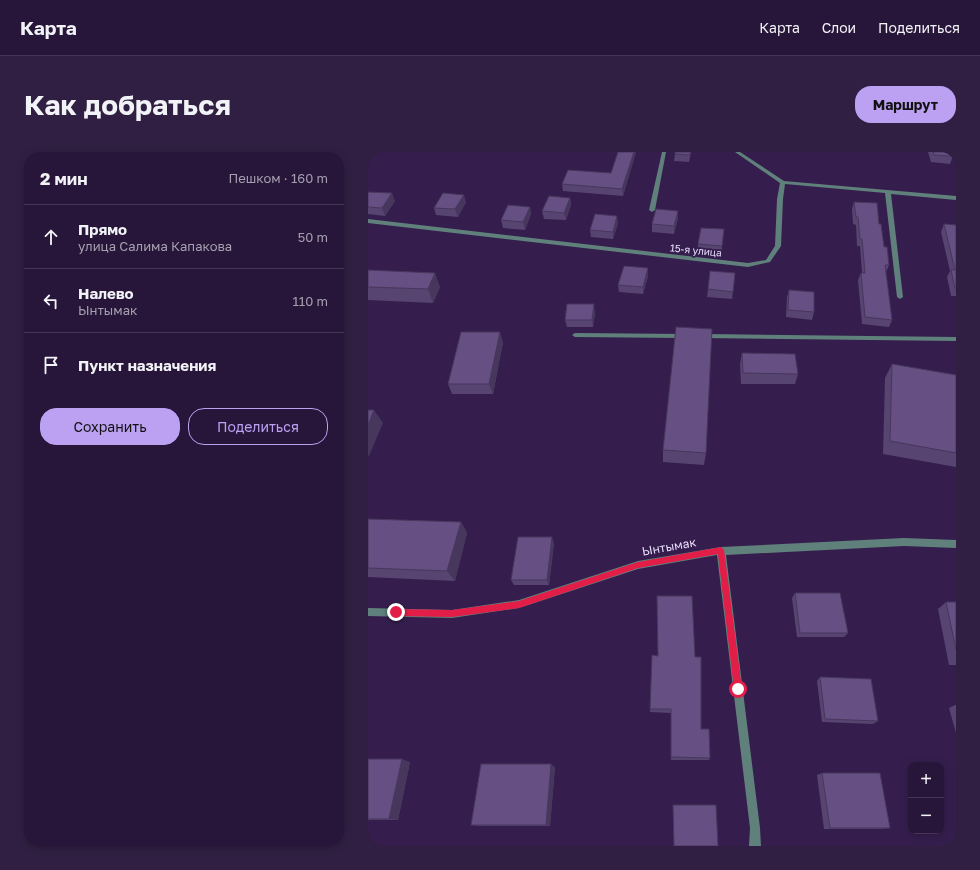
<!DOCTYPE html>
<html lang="ru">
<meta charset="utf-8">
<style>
:root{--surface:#28163a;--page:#301f42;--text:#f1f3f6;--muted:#a59faf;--line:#443554;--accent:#bca0f2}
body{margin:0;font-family:"Golos Text",sans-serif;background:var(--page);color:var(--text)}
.controls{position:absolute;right:12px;bottom:12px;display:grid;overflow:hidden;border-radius:8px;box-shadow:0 2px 10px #0003}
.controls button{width:36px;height:36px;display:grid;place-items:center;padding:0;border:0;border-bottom:1px solid var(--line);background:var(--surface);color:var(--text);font:20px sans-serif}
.stop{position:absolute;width:12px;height:12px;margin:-9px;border:3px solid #e11d48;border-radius:50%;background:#fff}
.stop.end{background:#e11d48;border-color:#fff;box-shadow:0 1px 4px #0008}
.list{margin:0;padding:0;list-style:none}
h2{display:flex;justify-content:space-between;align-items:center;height:52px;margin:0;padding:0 16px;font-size:17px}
h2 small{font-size:13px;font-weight:400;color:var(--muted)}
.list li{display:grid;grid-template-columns:26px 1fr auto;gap:12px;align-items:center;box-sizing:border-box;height:64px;padding:0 16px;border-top:1px solid var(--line)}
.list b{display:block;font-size:15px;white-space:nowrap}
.list p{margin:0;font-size:13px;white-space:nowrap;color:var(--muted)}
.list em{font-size:13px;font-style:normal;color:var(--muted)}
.actions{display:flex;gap:8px;padding:12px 16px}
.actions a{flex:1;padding:9px 0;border:1px solid var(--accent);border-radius:16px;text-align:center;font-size:14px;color:var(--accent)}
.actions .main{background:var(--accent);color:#111}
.icon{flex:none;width:22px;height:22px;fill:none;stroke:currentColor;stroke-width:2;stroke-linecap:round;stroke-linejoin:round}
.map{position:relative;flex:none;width:588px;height:694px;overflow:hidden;border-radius:16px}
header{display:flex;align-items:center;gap:24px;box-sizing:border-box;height:56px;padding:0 20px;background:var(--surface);border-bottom:1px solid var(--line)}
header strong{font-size:19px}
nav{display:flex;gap:22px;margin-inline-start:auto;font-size:14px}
.intro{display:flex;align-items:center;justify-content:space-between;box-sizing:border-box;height:96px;padding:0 24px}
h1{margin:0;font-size:28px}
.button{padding:10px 18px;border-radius:16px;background:var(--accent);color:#111;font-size:14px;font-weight:700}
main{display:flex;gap:24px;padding:0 24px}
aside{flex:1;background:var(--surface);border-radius:16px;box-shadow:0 2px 10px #0003}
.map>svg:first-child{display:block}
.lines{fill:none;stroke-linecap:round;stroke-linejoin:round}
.service{fill:#60817b;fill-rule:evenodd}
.minor{fill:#60817b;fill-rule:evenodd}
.wall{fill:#574471}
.shaded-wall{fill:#47375c}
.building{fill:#654f83;stroke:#47375c}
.route{fill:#e11d48}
.labels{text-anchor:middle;stroke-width:3.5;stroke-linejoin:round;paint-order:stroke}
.far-street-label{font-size:10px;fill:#eadffd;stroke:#351e4e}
.street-label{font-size:12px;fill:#eadffd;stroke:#351e4e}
</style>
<header>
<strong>Карта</strong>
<nav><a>Карта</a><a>Слои</a><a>Поделиться</a></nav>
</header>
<div class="intro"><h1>Как добраться</h1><a class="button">Маршрут</a></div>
<main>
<aside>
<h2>2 мин<small>Пешком · 160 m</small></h2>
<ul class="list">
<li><svg class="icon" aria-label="ahead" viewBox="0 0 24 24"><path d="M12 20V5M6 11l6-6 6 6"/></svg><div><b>Прямо</b><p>улица Салима Капакова</p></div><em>50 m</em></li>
<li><svg class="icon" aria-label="left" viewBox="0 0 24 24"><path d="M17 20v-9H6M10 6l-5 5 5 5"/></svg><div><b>Налево</b><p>Ынтымак</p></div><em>110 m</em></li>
<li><svg class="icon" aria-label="arrive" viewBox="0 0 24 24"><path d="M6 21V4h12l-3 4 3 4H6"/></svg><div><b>Пункт назначения</b></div></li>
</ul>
<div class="actions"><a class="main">Сохранить</a><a>Поделиться</a></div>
</aside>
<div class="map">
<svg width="588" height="694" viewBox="0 0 588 694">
<rect width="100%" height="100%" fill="#351e4e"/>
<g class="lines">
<g class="service">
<polygon points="207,181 315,182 318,184 315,186 207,185 204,183"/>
<polygon points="335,182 588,185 588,189 335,186 332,184"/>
</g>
<g class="minor">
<polygon points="294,0 298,0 287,58 284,60 281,58"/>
<polygon points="367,0 372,0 416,29 588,44 588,48 523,42 535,145 532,147 529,145 517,41 417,32 415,47 413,94 402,110 380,115 0,71 0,67 380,111 398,108 407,94 409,47 412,31"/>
<polygon points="536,386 588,388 588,396 536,394 358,403 392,676 393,694 381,694 382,676 349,403 270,417 151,456 84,466 0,464 0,456 84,458 151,448 270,409 353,395"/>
</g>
</g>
<g class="wall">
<polygon points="268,0 255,44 195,39 194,32 243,21"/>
<polygon points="323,0 321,10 306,9 307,2"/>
<polygon points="560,0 584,0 585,4 582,12 563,10"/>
<polygon points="0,40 27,49 17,64 0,62"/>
<polygon points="202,46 203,53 198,68 176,67 174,59"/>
<polygon points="98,50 90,65 68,63 66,56"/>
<polygon points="486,50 511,72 521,113 518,120 524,168 521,175 494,172 490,128 493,121 494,121 492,94 489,94 488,73 485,72 484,57"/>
<polygon points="162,55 163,62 157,78 135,76 133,68"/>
<polygon points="310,59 310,66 306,82 284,80 284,72"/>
<polygon points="250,71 245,87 223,85 222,78"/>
<polygon points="576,72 588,73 588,144 583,144 579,125 582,119 573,80"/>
<polygon points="356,77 353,102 330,100 330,92"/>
<polygon points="0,118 72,135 65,151 0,148"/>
<polygon points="367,121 364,147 339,145 340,137"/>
<polygon points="280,124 275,142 251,140 250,133"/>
<polygon points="421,138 446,160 444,168 418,165 419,145"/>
<polygon points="227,160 225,175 199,175 197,168"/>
<polygon points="135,190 125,242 84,242 80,232"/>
<polygon points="374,201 430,222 427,232 373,232 372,212"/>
<polygon points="524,212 588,223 588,315 515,302 517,226"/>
<polygon points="295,298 338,301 336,313 295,310"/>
<polygon points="0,367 93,370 99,381 87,429 0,425"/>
<polygon points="186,391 181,433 146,433 143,428"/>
<polygon points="427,441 480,481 476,485 429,485 424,446"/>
<polygon points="578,450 588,450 588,513 581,513 570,457"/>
<polygon points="327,505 333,577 342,606 341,608 303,608 303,561 282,560 282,557"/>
<polygon points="452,525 510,569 505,572 454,570 449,529"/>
<polygon points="587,553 588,553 588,581 581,556"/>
<polygon points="0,607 42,610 30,668 0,668"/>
<polygon points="187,615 182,674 110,674 103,673"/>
<polygon points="454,621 522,676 514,677 456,677 449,623"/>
</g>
<g class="shaded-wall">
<polygon points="266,0 268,0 255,44 254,37"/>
<polygon points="24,41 27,49 17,64 14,56"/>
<polygon points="96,43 98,50 90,65 87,57"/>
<polygon points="202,46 203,53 198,68 196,61"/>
<polygon points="162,55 163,62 157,78 155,70"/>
<polygon points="310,59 310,66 306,82 306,74"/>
<polygon points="249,64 250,71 245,87 245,80"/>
<polygon points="280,116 280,124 275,142 275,135"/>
<polygon points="67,121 72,135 65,151 60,137"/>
<polygon points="226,152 227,160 225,175 224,168"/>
<polygon points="132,180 135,190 125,242 121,232"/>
<polygon points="6,258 15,271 1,304 0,303 0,273"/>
<polygon points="93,370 99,381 87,429 79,419"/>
<polygon points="184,385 186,391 181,433 179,428"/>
<polygon points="34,607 42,610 30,668 21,667"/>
<polygon points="183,612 187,615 182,674 178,673"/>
</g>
<g class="building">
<polygon points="250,0 266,0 254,37 194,32 200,18 243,21"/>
<polygon points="307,0 322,0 322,3 307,2"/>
<polygon points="565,0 584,0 585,4 566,3"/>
<polygon points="0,40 24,41 14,56 0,55"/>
<polygon points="75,41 96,43 87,57 66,56"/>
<polygon points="181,44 202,46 196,61 174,59"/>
<polygon points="486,50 509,51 511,72 513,72 516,95 519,95 521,113 517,113 524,168 497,165 493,121 497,121 494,87 492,87 490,65 488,65"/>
<polygon points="140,53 162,55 155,70 133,68"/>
<polygon points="288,57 310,59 306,74 284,72"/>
<polygon points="227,62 249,64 245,80 222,78"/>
<polygon points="576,72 588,73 588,137 587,136 583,118 587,118"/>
<polygon points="333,76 356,77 354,94 330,92"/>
<polygon points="256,114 280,116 275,135 250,133"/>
<polygon points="0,118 67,121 60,137 0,135"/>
<polygon points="342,119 367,121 365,140 340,137"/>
<polygon points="421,138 446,140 446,160 420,158"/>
<polygon points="199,152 226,152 224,168 197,168"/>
<polygon points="308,175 344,177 338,301 295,298"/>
<polygon points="93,180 132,180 121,232 80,232"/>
<polygon points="374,201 427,202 430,222 375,221"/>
<polygon points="524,212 588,223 588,301 522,289"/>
<polygon points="0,258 6,258 0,273"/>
<polygon points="0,367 93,370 79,419 0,416"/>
<polygon points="150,385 184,385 179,428 143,428"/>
<polygon points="427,441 472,441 480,481 432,481"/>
<polygon points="289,444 324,444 327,505 333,505 333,577 341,577 342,606 303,605 303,557 282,557 284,503 290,504"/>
<polygon points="578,450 588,450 588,498"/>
<polygon points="452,525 503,527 510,569 457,567"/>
<polygon points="0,607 34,607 21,667 0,667"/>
<polygon points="113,612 183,612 178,673 103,673"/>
<polygon points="454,621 512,621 522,676 462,676"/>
<polygon points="305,653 348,653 350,694 306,694"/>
</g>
<polygon class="route" points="353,395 356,398 374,537 370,541 366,537 350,402 270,416 151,456 84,465 28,464 24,460 28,457 84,458 151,449 270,410"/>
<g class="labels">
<g class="far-street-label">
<text transform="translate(328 98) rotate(6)" y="4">15-я улица</text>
</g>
<g class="street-label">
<text transform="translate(301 395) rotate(-10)" y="4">Ынтымак</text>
</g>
</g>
</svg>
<div class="controls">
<button>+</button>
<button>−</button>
</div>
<div class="stop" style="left:370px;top:537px"></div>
<div class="stop end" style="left:28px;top:460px"></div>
</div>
</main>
